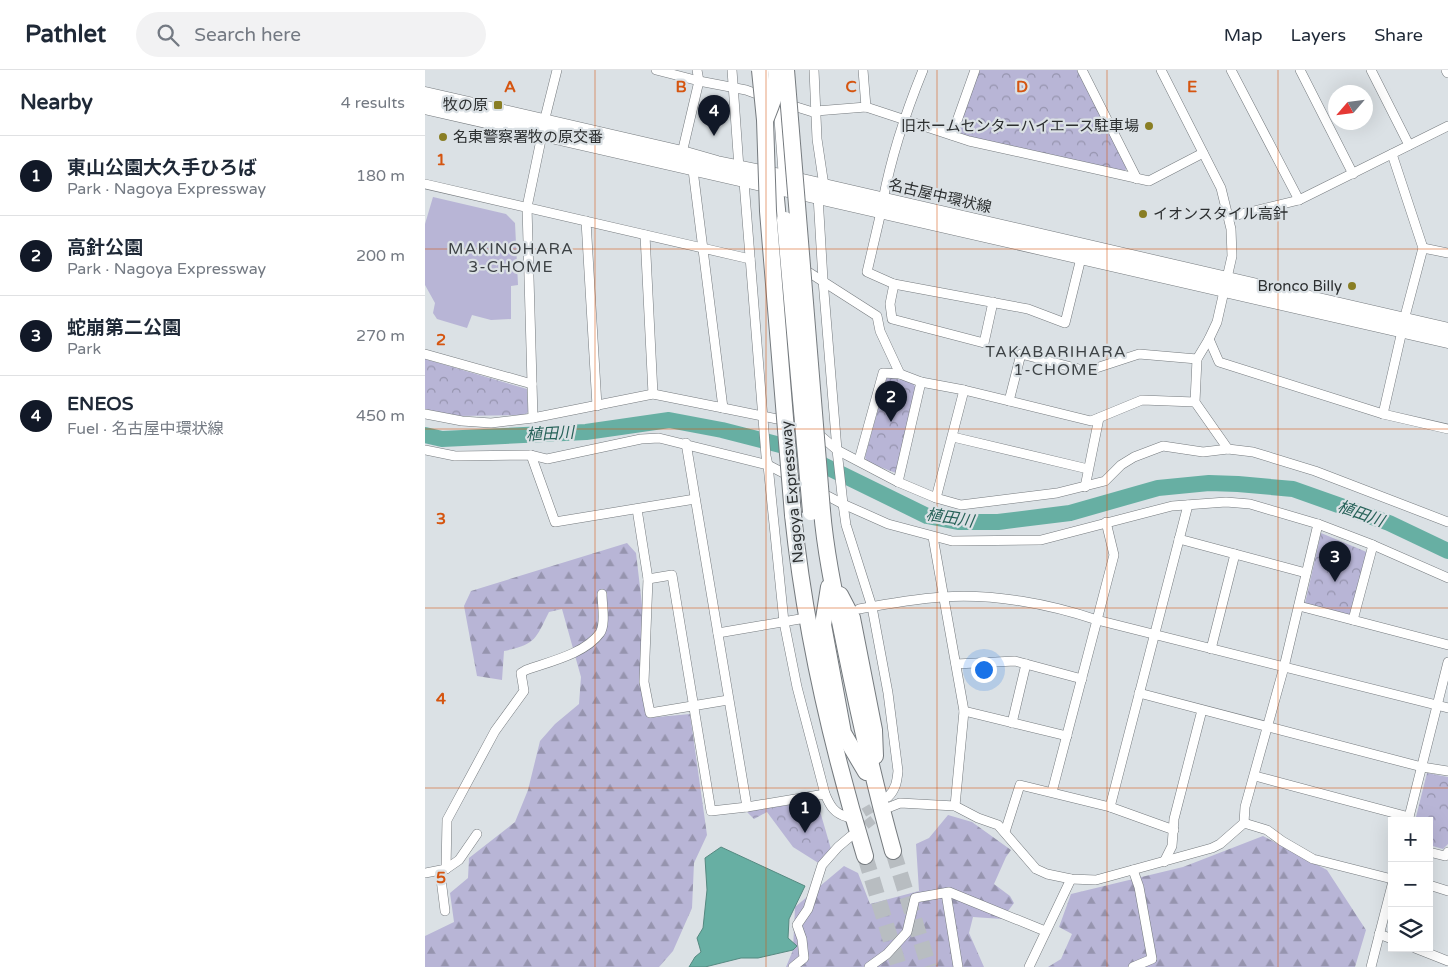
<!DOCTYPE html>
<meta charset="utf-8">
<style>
:root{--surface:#fff;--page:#f2f2f3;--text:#1f2937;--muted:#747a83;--line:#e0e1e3;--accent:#111827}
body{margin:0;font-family:"Varela Round","Noto Sans JP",sans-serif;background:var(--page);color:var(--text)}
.controls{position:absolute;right:15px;bottom:15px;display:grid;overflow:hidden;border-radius:0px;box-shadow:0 5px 20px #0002}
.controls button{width:45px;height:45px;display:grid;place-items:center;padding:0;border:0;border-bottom:1px solid var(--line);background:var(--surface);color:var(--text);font:25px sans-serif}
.compass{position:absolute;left:903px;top:15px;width:45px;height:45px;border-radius:50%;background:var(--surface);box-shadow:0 5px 20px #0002;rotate:242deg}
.you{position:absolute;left:558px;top:599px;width:18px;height:18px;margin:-12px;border:4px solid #fff;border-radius:50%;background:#1a73e8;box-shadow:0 0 0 8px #1a73e833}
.badge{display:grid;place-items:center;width:32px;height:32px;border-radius:50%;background:var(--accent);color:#fff;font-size:16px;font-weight:700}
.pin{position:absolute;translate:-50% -41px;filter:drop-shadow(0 1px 2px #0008)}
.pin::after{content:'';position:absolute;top:26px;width:18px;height:15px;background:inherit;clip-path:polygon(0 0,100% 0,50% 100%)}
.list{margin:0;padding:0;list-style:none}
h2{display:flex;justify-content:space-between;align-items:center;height:65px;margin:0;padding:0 20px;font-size:21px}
h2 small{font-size:16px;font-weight:400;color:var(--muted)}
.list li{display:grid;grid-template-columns:32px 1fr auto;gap:15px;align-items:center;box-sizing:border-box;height:80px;padding:0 20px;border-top:1px solid var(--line)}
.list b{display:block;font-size:19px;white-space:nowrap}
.list p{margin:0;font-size:16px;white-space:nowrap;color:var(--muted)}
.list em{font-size:16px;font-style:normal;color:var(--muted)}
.icon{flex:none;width:28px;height:28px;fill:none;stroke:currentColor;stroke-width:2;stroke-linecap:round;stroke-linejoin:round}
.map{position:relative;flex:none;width:1023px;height:897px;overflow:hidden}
header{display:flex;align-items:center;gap:30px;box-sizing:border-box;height:70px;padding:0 25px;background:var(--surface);border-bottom:1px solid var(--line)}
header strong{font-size:24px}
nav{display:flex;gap:28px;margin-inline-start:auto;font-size:18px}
.search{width:350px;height:45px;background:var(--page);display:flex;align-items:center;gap:12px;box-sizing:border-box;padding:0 18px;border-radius:28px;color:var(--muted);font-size:19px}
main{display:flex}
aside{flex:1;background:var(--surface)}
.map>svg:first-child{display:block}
.forest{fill:url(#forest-firs)}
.park{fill:url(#park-crowns)}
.pitch{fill:#b8b5d6}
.water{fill:#67afa3;stroke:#558980}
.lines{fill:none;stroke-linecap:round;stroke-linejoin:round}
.river{stroke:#67afa3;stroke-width:16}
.minor-tunnel{stroke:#b8bdc1;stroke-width:9;stroke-dasharray:9 4.5;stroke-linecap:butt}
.motorway-tunnel{stroke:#b8bdc1;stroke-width:16;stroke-dasharray:16 8;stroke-linecap:butt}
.minor-casing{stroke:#757a7e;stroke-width:10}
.tertiary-casing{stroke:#757a7e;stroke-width:12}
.primary-casing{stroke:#757a7e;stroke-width:15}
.motorway-casing{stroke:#757a7e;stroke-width:18}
.minor{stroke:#fff;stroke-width:9}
.tertiary{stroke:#fff;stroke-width:11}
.primary{stroke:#fff;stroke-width:14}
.motorway{stroke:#fff;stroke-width:16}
.motorway-bridge-casing{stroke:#757a7e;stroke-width:18;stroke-linecap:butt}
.motorway-bridge{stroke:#fff;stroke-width:16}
.grid{fill:none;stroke:#d55510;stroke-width:1;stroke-opacity:0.55}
.poi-dot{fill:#897e24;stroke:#dbe1e5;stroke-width:2}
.labels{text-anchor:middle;stroke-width:4.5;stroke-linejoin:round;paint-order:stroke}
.poi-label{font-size:15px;fill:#2c2f30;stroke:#dbe1e5;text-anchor:end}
.street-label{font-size:15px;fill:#2c2f30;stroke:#dbe1e5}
.neighbourhood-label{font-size:16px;letter-spacing:1px;fill:#3e4346;stroke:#dbe1e5}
.water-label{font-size:16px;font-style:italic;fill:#276259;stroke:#dbe1e5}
.grid-label{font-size:16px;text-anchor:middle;font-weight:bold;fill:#d55510;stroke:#dbe1e5;stroke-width:4.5;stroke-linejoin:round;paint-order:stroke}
</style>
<header>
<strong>Pathlet</strong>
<div class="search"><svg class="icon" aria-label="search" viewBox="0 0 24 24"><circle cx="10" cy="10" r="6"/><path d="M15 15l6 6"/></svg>Search here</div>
<nav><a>Map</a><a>Layers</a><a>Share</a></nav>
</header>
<main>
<aside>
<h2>Nearby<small>4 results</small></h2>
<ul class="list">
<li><span class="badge">1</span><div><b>東山公園大久手ひろば</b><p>Park · Nagoya Expressway</p></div><em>180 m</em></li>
<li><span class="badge">2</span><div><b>高針公園</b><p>Park · Nagoya Expressway</p></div><em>200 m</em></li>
<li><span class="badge">3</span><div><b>蛇崩第二公園</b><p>Park</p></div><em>270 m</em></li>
<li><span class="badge">4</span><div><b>ENEOS</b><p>Fuel · 名古屋中環状線</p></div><em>450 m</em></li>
</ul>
</aside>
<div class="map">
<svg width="1023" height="897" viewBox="0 0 1023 897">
<defs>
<pattern id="forest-firs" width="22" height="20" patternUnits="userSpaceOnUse" patternTransform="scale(1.25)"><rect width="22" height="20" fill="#b8b5d6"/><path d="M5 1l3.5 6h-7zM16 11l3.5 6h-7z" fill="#9694ae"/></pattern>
<pattern id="park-crowns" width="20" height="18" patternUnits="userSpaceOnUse" patternTransform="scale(1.25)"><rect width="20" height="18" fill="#b8b5d6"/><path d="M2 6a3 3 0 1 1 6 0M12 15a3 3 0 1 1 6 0" fill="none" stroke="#9694ae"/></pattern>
</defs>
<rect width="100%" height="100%" fill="#dbe1e5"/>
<g class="forest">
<path d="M202,473l9,10 7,60 -2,70 7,35 42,-4 17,121 -13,28 -2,45 -19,43 -14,16h-234v-31l29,-14 -4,-29 18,-15 1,-20 46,-36 13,-32 12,-49 15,-17 24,-20 2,-27 -19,-68 -13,3c-14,28 -13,32 -45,39l-2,29 -25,-4 -13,-70 7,-15z"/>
<polygon points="523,745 547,752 586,780 581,787 569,814 585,826 589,833 577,849 548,847 544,863 559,897 361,897 368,880 370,837 419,796 433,803 445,834 494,821 491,774 504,768"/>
<polygon points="838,766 902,800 941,860 930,897 623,897 636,889 647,864 634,857 646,824 758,797"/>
</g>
<g class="park">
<polygon points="554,0 654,0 703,96 699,102 534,64 533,60"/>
<polygon points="0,289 102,319 103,342 100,345 31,346 0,339"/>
<polygon points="463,307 487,312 491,318 471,403 442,392 440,387 461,310"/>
<polygon points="896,463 944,483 925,552 878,542"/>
<polygon points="1002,703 1023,707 1023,774 1018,779 1004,775 1004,751 990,751"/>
<polygon points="392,731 406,779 399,786 395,794 368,777 342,742 329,749 321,741"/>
</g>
<polygon class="pitch" points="8,127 81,144 90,153 93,215 86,216 86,249 66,250 47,245 42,258 12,249 8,243 10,233 0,215 0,154"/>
<polygon class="water" points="296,777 380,816 364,849 363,868 372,876 368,880 333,888 316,888 280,897 264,897 270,887 276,882 272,868 278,858 282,820 280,788"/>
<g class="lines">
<polyline class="river" points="0,365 17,369 161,362 244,350 297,360 359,376 502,446 533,452 573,452 645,443 733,418 784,413 813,414 868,419 964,453 1023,481"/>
<g class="minor-tunnel">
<polyline points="426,746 435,745 457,732"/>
<polyline points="430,763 460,741"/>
</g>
<g class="motorway-tunnel">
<polyline points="468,781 504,897"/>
<polyline points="440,786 474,897"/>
</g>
<g class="minor-casing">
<g id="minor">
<polyline points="231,0 274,11 321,20 340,27"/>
<polyline points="307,0 314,98"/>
<polyline points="389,0 392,69 399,116"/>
<polyline points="438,0 441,37"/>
<polyline points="657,0 712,109"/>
<polyline points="736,0 796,118 806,159 807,186 792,252 784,269 772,289 770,332 803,379"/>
<polyline points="806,0 874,130"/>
<polyline points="875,0 928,104"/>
<polyline points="946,0 984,75"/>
<polyline points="362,34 391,43"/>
<polyline points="391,41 441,37 544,71 724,111 778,83"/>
<polyline points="119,52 132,0"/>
<polyline points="527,65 550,0"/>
<polyline points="257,83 274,11 272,0"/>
<polyline points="967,84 998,178 979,250"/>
<path d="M319,112l22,274 2,9 16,157 13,65 28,107c5,12 9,19 22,23"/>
<polyline points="0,114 325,189"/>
<path d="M393,126l5,84 14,170 6,54 3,21 26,82 16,86 10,78c-1,10 -2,18 -10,26"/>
<path d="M458,130c9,-47 22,-86 40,-130"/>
<polyline points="456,142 442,202 469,214 603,239 640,253 656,188"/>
<polyline points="804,147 874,130 1023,56"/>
<polyline points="161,151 172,336"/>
<polyline points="220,165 228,324"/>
<polyline points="998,178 1023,183"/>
<polyline points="377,198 452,246 455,261 475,304"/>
<polyline points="469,214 465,234 467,249 559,273 568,232"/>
<polyline points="784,269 794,292 958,344 1023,359"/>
<polyline points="0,284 107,314"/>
<polyline points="584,331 596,284 662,301 714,284 772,289"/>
<polyline points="298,338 352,349"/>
<polyline points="0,344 37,351 66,353 108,348 228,324 298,338 268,100"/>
<polyline points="958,344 977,261"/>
<polyline points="108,348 102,137 117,65"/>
<polyline points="397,367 412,380 473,412 511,428 536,435 632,423 680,411 696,395 709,387 738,376 778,382 803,379 828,382 890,401 1023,452"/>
<polyline points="528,367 663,399"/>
<polyline points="261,373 322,737"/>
<polyline points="0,380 30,386 106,385 122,389 216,369 234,368 343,395 418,434 463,454 527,471 616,470 747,436 801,432 825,434 893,454 948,475 1023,508"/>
<polyline points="106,385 130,452 270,429"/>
<polyline points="434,390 458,303 475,304 496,312 539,320 666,351 717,330 770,332"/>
<polyline points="473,412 496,312"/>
<polyline points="660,417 674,348"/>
<polyline points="511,428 539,320"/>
<polyline points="212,439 223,509 219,612 225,643 303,630"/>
<polyline points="508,467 539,641 530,736"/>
<polyline points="754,469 881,503"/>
<polyline points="223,509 247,505 286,741 322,737 400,724"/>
<polyline points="874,536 1023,575"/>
<path d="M434,539c27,-5 55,-10 83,-12 50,-4 108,7 155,23l351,88"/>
<polyline points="928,550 948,475"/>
<polyline points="293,563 375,549"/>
<polyline points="786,579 810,484"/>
<polyline points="531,594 590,591 657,609"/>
<polyline points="714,623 997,697 1023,701"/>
<polyline points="539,641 642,666"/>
<polyline points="587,653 601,594"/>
<polyline points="830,706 984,747"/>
<polyline points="627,722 689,485 681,452"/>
<polyline points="465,737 475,733 530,736 553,748 573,755 611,799 622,804 646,809 671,810 787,778 795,774 819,753 842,760 857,771 888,789 967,809"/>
<polyline points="685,737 763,435"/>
<polyline points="983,751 1023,592"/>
<polyline points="819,753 820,737 859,597 893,454"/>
<polyline points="580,762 595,715 685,737 749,760"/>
<polyline points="1004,782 1020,786 1023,782"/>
<polyline points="739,792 747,776 749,749 777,640"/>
<polyline points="21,799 34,790 52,764"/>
<polyline points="15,801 20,841"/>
<path d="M0,803l21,-4 1,-49 48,-89 29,-40 -3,-18 5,-3c22,-8 59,-16 74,-37 6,-9 2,-28 2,-39"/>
<polyline points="1004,815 1023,821"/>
<polyline points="521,823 533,897"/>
<polyline points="954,864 967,869"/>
<polyline points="990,878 1023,891"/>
<polyline points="368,897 379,888 377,869 372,855 383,839 397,795 413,777 426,766"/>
<polyline points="444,897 462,884 482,862 490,828 524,822 620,861"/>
<polyline points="604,897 646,809"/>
<polyline points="708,897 727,889 714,817 708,800"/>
<polyline points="946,897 967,815"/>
</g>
</g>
<g class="tertiary-casing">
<g id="tertiary">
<polyline points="1022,0 1023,2"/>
<polyline points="353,22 360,115"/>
</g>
</g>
<g class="primary-casing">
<g id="primary">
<polyline points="0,24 257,83 292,93 360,107 1023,260"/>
<polyline points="0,37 1023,271"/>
</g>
</g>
<g class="motorway-casing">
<g id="motorway">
<polyline points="350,118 353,150"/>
<path d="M397,441c4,46 14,90 23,135 14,69 29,137 48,205"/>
<path d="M368,445c12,116 38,229 72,341"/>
<polyline points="404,517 398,555 418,663 441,702"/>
<polyline points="415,525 427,548 449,660 450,686"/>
</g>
</g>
<use href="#minor" class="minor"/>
<use href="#tertiary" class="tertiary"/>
<use href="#primary" class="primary"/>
<use href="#motorway" class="motorway"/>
<g class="motorway-bridge-casing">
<g id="motorway-bridge">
<polyline points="335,0 340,50 343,141 368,445"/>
<polyline points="361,0 397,441"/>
<path d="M341,48c7,-18 12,-28 10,-48"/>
<polyline points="360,150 386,442"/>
</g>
</g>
<use href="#motorway-bridge" class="motorway-bridge"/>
</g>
<path class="grid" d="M170,0v897M341,0v897M512,0v897M682,0v897M853,0v897M0,179h1023M0,359h1023M0,538h1023M0,718h1023"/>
<g class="poi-dot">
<rect x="68" y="30" width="10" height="10" rx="2.5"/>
<circle cx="724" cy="56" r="5"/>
<circle cx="18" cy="67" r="5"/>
<circle cx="718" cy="144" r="5"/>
<circle cx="927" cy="216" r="5"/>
</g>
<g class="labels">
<g class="poi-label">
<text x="63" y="40">牧の原</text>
<text x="714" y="61">旧ホームセンターハイエース駐車場</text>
<text x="28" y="72" text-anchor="start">名東警察署牧の原交番</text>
<text x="728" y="149" text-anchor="start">イオンスタイル高針</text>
<text x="917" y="221">Bronco Billy</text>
</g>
<g class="street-label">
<text transform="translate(515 126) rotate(13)" y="5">名古屋中環状線</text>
<text transform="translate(367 422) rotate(-95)" y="5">Nagoya Expressway</text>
</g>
<g class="neighbourhood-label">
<text x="86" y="184">MAKINOHARA<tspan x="86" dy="18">3-CHOME</tspan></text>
<text x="631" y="287">TAKABARIHARA<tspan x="631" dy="18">1-CHOME</tspan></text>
</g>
<g class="water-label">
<text transform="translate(125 363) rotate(-3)" y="6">植田川</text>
<text transform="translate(936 443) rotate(20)" y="6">植田川</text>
<text transform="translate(525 447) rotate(9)" y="6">植田川</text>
</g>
</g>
<g class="grid-label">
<text x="85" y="22">A</text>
<text x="256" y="22">B</text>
<text x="426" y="22">C</text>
<text x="597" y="22">D</text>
<text x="767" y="22">E</text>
<text x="16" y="95">1</text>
<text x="16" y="275">2</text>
<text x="16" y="454">3</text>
<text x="16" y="634">4</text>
<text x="16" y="813">5</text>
</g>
</svg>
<div class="controls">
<button>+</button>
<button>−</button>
<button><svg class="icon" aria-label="layers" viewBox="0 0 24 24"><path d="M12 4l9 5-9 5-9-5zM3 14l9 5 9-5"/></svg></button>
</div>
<svg class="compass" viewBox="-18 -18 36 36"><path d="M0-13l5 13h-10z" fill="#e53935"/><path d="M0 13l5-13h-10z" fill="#747a83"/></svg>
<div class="you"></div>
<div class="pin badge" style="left:380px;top:763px">1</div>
<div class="pin badge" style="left:466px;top:352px">2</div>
<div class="pin badge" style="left:910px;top:512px">3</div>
<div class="pin badge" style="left:289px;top:66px">4</div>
</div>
</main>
